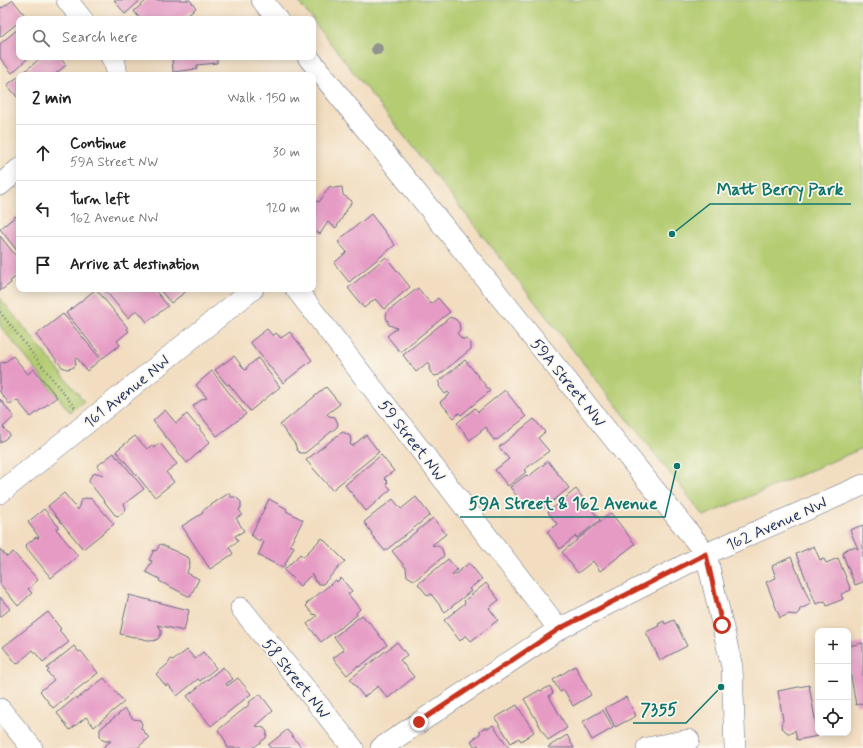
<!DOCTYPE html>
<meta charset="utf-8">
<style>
:root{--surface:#fff;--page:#f6f6f6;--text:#222;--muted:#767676;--line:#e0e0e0}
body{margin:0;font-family:Mynerve,sans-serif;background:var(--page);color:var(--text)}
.controls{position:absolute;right:12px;bottom:12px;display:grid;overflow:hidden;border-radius:8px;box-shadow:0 2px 10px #0003}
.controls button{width:36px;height:36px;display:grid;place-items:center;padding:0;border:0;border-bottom:1px solid var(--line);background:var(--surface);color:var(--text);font:20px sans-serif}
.stop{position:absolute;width:12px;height:12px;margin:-9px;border:3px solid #c8321e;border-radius:50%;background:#fff}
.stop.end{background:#c8321e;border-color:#fff;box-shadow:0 1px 4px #0008}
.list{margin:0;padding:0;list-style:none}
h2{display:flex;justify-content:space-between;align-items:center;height:52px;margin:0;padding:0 16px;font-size:17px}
h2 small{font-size:13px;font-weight:400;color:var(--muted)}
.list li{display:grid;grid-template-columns:26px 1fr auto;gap:12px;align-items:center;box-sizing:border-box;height:56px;padding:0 16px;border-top:1px solid var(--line)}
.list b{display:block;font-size:15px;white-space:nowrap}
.list p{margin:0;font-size:13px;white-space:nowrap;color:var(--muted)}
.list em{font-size:13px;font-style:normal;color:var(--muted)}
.icon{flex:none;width:22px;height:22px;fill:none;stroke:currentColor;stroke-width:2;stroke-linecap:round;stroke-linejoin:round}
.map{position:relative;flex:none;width:863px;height:748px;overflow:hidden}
.search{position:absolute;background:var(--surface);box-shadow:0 2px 10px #0003;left:16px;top:16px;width:300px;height:44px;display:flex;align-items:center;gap:10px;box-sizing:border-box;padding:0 14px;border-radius:8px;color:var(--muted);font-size:15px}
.panel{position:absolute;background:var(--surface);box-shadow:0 2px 10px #0003;left:16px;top:72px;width:300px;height:220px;border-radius:8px}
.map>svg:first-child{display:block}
.green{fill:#b4cc72;stroke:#687e68}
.building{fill:#e69bc5}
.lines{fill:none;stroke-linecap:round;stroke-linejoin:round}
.minor-casing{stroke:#666c80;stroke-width:22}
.path{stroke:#666c80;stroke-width:2.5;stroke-dasharray:1 3;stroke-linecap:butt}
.minor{stroke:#fff;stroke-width:21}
.tree{fill:#91938d}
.route{stroke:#c8321e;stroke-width:5}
.labels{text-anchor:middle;stroke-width:3.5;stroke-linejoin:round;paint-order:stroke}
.street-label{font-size:16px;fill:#1b2f5e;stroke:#fbf7ec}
.leader{fill:none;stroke:#0f766e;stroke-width:1.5}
.callout-dot{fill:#0f766e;stroke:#fbf7ec;stroke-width:1.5}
.callout-label{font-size:17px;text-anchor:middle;font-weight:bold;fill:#0f766e;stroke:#fbf7ec;stroke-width:3.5;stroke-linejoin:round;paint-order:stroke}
</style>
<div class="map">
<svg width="863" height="748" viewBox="0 0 863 748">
<rect width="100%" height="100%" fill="#fbf7ec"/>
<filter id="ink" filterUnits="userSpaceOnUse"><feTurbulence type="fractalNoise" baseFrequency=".025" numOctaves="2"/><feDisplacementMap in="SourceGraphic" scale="8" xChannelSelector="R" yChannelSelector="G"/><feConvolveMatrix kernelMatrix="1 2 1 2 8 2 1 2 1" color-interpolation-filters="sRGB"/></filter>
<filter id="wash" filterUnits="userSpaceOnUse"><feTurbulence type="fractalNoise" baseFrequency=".012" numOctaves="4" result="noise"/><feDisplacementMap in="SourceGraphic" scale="16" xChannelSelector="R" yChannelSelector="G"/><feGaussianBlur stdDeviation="0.9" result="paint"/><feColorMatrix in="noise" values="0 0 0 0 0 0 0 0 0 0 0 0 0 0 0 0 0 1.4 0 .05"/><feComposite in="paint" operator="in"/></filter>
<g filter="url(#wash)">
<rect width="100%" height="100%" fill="#f2ddc0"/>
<g class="green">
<polygon points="297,0 863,0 863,448 704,516 313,21 313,19 312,19"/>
<polygon points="0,298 84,401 70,412 0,326"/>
</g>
<g id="blocks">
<g class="building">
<polygon points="13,0 26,17 23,19 19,19 19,22 0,37 0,6 2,8"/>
<polygon points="114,0 141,0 125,14"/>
<polygon points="147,0 190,0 196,8 181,19 162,19 160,17 157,19 140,19 134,11"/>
<polygon points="19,28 19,57 29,57 12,73 0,58 0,44"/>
<polygon points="42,57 59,57 66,65 54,75 20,75"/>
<polygon points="172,57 217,57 217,63 197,65 197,69 173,72"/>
<polygon points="19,76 19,99 7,85"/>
<polygon points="330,186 333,188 342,187 343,195 352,201 336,228 328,222 320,234 313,229 313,205 316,201 319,202"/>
<polygon points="371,214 395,245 349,282 334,263 347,252 338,242 341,240 340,239"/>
<polygon points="16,216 19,220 19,253 0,229"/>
<polygon points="0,236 19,260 19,275 10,281 11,283 0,291"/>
<polygon points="386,257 410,287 384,309 375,299 364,308 348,288"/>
<polygon points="418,288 431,304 438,298 450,312 400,352 387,336 397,328 389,325 386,317 387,312"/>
<polygon points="96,289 128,328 127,329 129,331 117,341 120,345 103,358 66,313"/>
<polygon points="104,289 154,289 168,306 147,322 137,310 128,318"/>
<polygon points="159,289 189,289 171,303"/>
<polygon points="63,314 101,359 87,371 77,358 75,359 76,365 72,368 67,369 62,367 36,335"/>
<polygon points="450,317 455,319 459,323 460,330 457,333 462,339 466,339 469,341 471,344 471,349 439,375 435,376 431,373 429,369 430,364 428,362 416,372 403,355"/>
<polygon points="267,329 273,336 276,333 281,338 290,332 312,360 283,383 250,342"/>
<polygon points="13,356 28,374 34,369 57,397 31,417 17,400 10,405 0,392 0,364 2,362 4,363"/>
<polygon points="234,356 245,370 247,369 246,368 258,358 280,387 250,411 229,384 227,385 215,370"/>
<polygon points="465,360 490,391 461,415 459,413 454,418 440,402 450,394 448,392 445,394 439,386 440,384 438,382"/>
<polygon points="212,371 246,414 217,436 193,406 204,398 205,399 207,398 196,385"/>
<polygon points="326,387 340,404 327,414 329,416 335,417 338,424 337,427 305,453 300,453 297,450 295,444 280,425"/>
<polygon points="505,390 526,417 497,440 496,439 494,440 487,430 488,430 486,427 470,440 457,423 475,408 478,412"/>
<polygon points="0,399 14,417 3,427 10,435 0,443"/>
<polygon points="165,410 176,423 187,414 196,425 200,427 200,430 210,442 187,463 153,421"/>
<polygon points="534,419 545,432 538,438 549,451 524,470 526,472 508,486 495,470 509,459 499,447"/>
<polygon points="343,432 350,436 351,441 350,444 352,446 366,435 379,452 332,490 306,460 338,435"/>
<polygon points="135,436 147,449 152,445 154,448 160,443 177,464 166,472 174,482 155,497 116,451"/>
<polygon points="114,453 117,458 118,457 144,489 124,504 126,508 124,512 118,516 115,515 89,482 90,477 93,474 98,473 102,475 103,474 97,466"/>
<polygon points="381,455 394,471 384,478 388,482 386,484 391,489 366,511 345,485"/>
<polygon points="548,461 569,488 543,509 534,499 525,507 510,487 526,475 528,477"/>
<polygon points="576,489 600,520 577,538 576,536 560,549 547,532 557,524 548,512"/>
<polygon points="64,493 78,510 80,502 82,499 86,498 92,499 114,524 83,549 48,506"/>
<polygon points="229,493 231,497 236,497 241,502 241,508 239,509 242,515 236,518 244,531 235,536 238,541 229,547 233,554 210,569 182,526 203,513 202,511"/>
<polygon points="416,497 430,515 385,551 371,534 372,533 364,522 393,499 401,509"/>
<polygon points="269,499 287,509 286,511 303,520 290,545 294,547 283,568 258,555 264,542 260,539 259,541 251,535"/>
<polygon points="44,509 59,527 56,529 78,556 51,578 26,547 27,546 26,545 36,537 38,538 39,537 28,522"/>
<polygon points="611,513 635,544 600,571 593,561 578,573 562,552"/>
<polygon points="433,518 446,534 432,545 438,546 442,549 444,556 415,580 412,579 407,576 406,568 392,551"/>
<polygon points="863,525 863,582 855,585 843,555 844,551 849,548 854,547 858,549 850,530"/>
<polygon points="322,538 345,561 323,584 319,584 315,581 312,574 300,586 284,570 300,554 303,557"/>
<polygon points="160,544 189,558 190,563 187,573 199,579 190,597 159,581 160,579 146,572 152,561 149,560 154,550 156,551"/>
<polygon points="814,546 820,560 824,559 826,563 838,558 851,590 841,594 843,599 827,606 825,601 816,604 796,554"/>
<polygon points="0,549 7,557 13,552 38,580 28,589 32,593 18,606 0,584"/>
<polygon points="791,557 811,604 800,609 799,612 796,615 789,614 780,618 766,582 776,578 772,566"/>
<polygon points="448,559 457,570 452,574 453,576 469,563 482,579 469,589 471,591 445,612 431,594 428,596 418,584"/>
<polygon points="341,578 352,591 348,594 360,609 356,613 357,615 321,642 307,624 317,616 315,614 314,615 306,606 307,605 306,604 336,580 337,582"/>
<polygon points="486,583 499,600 489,608 498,620 471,641 466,635 460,641 444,620 465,603 464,601"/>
<polygon points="129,595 189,610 184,631 157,625 161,629 161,634 158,639 153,641 120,634"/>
<polygon points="0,597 10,609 0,617"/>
<polygon points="48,612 61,629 59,630 69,642 43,662 33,650 17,664 3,647"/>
<polygon points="362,615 368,622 369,622 387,645 359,667 358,666 347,675 333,658 344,650 334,637"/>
<polygon points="674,620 687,646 660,660 646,632 659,626 658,624 664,621 665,624"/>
<polygon points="397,642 407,655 400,660 414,677 388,698 378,686 364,697 350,679"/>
<polygon points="863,643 863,703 856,705 848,660 848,646"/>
<polygon points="74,646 79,652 81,651 98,673 53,708 40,691 54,680 47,672 49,670 47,668"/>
<polygon points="187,650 195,659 203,652 216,668 200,681 198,679 177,696 168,684 166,686 156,674 168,664 171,659 174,660"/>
<polygon points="575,666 591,695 573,706 564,690 560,692 553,680"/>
<polygon points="223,667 233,679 226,684 227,686 238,678 251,694 211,726 187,696"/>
<polygon points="104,678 124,702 94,727 86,717 70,730 57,713 76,697 77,699"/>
<polygon points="809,685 818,736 797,740 795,730 792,733 788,733 782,728 781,725 783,720 778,691"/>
<polygon points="550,686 553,693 549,696 567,728 548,740 524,699 540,690 541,691"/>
<polygon points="260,694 273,711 256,726 264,728 267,732 266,738 253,748 228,748 226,744 225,740 218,730 250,704 249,702"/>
<polygon points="626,697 636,716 615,727 605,708"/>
<polygon points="517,705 534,732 521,741 519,738 511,743 495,718"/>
<polygon points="125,709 133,719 140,720 142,724 141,728 149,738 137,748 102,748 111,741 105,741 101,739 100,735 100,729"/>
<polygon points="603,710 613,728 592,740 582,722"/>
<polygon points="493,725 509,748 481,748 478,745 475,747 471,741 480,734 480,731 483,728 489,728"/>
<polygon points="287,730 302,748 270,748 268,745"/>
<polygon points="567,735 574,748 549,748 548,747"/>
</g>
</g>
</g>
<g filter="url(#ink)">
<use href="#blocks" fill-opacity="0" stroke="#666c80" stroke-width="1"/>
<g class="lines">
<g class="minor-casing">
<g id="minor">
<polyline points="67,0 82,19"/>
<polyline points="262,0 277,19"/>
<polyline points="111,57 115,63 117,75"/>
<polyline points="308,57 706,554 732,667 735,748"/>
<polyline points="0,185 19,169"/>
<polyline points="296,289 559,629"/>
<polyline points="0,493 253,289"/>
<polyline points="241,608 353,748"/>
<polyline points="0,709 32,748"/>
<polyline points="381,748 559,629 706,554 863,485"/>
<polyline points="647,748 689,740"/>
</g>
</g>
<polyline class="path" points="0,312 75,408"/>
<use href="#minor" class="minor"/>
</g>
<circle class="tree" cx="377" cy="49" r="6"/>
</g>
<g class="lines" filter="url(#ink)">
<polyline class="route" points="419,722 559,629 706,554 722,625"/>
</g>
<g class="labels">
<g class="street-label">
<text transform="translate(569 382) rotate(51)" y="6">59A Street NW</text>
<text transform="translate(126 391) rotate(-39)" y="6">161 Avenue NW</text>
<text transform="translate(413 440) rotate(52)" y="6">59 Street NW</text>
<text transform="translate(776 523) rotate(-24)" y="6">162 Avenue NW</text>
<text transform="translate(297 678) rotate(51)" y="6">58 Street NW</text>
</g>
</g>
<path class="leader" d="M672 234L710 204H851M677 466L665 517H460M721 687L686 723H633"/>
<g class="callout-dot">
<circle cx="672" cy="234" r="4"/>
<circle cx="677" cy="466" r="4"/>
<circle cx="721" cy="687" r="4"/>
</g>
<g class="callout-label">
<text x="780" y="195">Matt Berry Park</text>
<text x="563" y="509">59A Street &amp; 162 Avenue</text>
<text x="659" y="715">7355</text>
</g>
</svg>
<div class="controls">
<button>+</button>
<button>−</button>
<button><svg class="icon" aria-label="locate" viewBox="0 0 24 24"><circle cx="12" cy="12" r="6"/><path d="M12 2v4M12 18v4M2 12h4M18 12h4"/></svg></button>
</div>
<div class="stop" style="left:722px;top:625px"></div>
<div class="stop end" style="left:419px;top:722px"></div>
<div class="search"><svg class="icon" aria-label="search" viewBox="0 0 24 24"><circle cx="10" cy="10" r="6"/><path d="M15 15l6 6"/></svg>Search here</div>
<section class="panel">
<h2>2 min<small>Walk · 150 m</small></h2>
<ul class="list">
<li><svg class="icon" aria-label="ahead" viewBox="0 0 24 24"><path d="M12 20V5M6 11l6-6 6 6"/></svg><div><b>Continue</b><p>59A Street NW</p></div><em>30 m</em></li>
<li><svg class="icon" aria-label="left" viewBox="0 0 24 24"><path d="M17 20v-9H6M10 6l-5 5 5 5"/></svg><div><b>Turn left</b><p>162 Avenue NW</p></div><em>120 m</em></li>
<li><svg class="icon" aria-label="arrive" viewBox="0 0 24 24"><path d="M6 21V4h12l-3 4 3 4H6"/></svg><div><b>Arrive at destination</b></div></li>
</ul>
</section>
</div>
